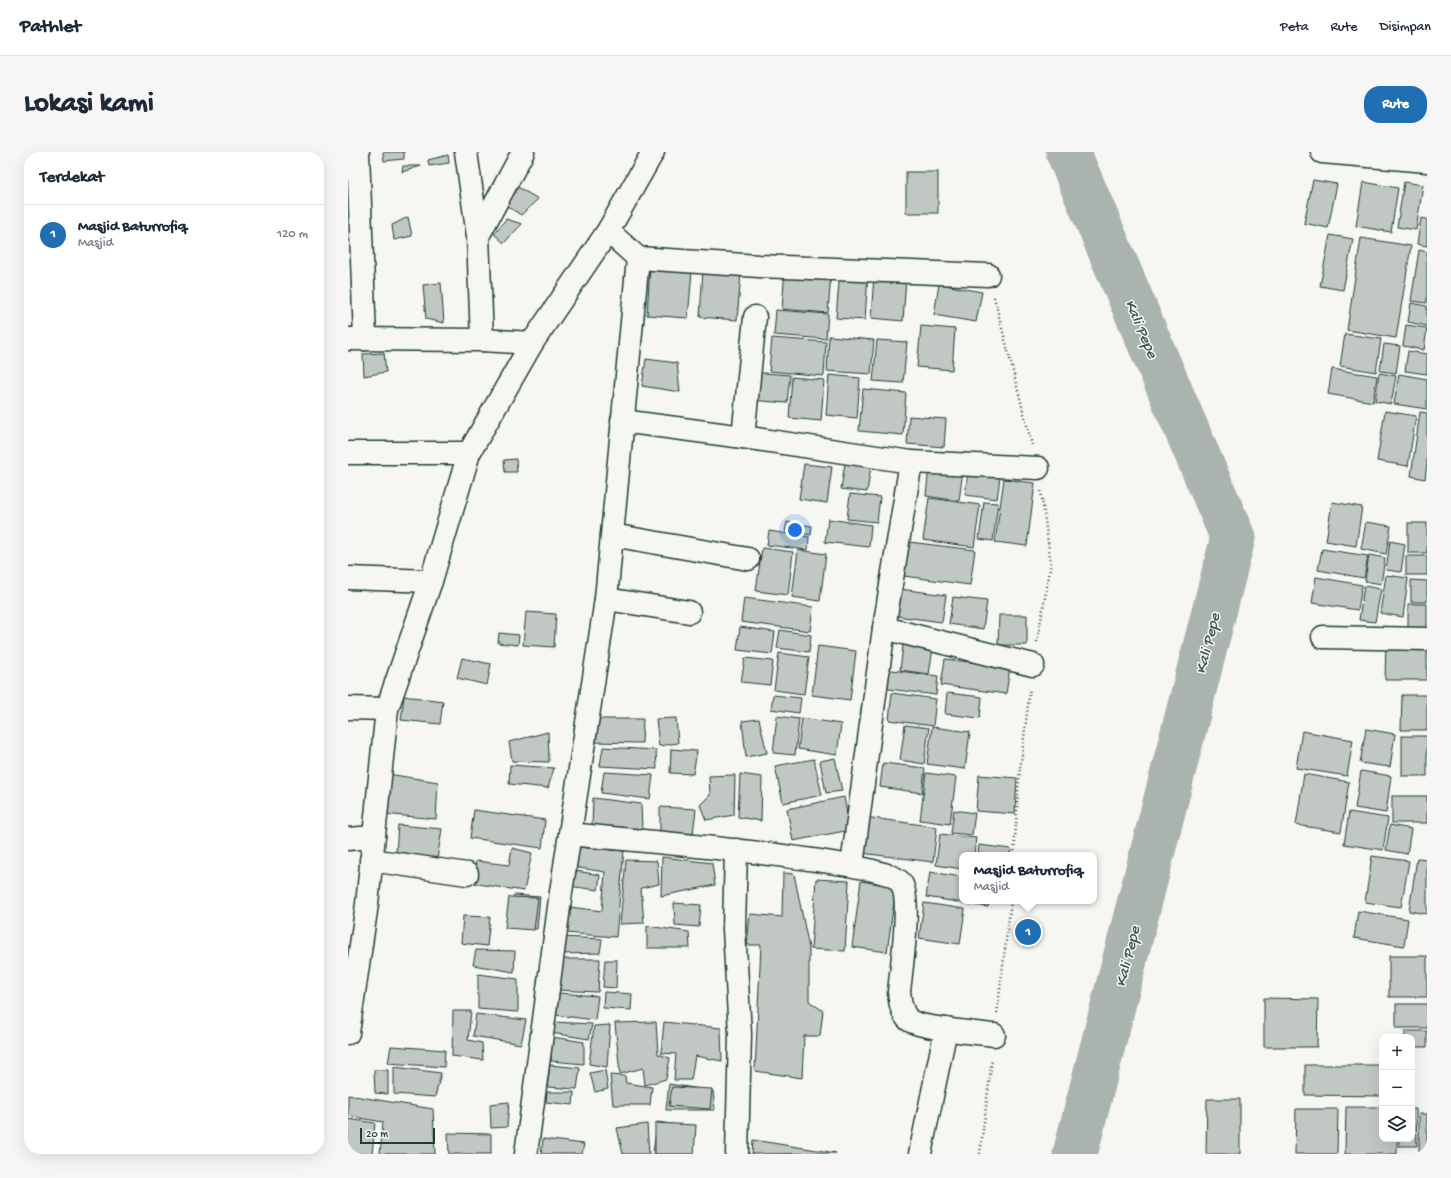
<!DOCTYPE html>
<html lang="id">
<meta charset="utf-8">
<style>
:root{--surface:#fff;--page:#f6f6f7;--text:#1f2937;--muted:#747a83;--line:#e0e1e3;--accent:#1f6fb2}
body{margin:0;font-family:"Gochi Hand",sans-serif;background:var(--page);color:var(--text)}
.controls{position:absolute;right:12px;bottom:12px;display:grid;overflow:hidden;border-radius:8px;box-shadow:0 4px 16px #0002}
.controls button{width:36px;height:36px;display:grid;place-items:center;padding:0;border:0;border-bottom:1px solid var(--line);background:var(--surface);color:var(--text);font:20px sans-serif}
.scale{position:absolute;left:12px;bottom:10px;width:75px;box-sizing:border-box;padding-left:4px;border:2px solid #1f3d34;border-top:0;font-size:11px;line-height:14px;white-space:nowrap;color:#1f3d34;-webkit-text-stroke:3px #f6f6f2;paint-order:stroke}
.you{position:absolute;left:447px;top:378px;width:14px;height:14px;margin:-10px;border:3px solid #fff;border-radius:50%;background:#1a73e8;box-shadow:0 0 0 6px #1a73e833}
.badge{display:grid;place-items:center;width:26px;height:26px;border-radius:50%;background:var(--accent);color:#fff;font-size:13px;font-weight:700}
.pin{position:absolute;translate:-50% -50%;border:2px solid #fff;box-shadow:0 1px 4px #0006}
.popup{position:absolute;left:611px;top:700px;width:138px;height:52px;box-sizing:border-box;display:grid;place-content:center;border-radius:8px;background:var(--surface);filter:drop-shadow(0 1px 3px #0005);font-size:13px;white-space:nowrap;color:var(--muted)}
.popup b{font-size:15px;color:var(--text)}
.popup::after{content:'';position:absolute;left:50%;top:100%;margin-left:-8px;border:8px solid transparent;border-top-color:var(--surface)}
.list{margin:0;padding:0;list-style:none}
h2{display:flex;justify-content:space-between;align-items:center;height:52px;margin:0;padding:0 16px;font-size:17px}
h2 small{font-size:13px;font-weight:400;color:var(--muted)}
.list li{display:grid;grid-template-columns:26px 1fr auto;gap:12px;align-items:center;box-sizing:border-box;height:60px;padding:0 16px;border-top:1px solid var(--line)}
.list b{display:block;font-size:15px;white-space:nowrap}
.list p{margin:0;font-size:13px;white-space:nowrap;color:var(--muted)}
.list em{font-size:13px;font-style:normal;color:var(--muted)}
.icon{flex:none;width:22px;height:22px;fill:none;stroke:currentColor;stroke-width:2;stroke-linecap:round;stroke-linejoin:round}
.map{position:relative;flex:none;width:1079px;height:1002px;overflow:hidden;border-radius:16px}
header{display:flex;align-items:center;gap:24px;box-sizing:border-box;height:56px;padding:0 20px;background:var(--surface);border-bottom:1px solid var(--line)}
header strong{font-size:19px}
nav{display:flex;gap:22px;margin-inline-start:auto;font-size:14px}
.intro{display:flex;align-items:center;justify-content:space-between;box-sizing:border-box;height:96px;padding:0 24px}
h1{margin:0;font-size:28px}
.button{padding:10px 18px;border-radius:16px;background:var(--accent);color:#fff;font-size:14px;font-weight:700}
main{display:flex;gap:24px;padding:0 24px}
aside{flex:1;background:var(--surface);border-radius:16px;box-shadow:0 4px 16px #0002}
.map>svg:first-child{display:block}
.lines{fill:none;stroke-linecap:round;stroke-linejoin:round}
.river{stroke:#aab3ae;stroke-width:45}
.building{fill:#c1c8c3;stroke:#1f3d34}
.minor-casing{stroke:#1f3d34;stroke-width:25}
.path{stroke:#1f3d34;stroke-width:2.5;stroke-dasharray:1 3;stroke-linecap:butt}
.minor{stroke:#f6f6f2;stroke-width:22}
.labels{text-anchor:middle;stroke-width:3;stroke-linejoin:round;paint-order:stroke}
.water-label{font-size:16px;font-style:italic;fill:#425a52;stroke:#f6f6f2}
</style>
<header>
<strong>Pathlet</strong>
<nav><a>Peta</a><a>Rute</a><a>Disimpan</a></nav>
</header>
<div class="intro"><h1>Lokasi kami</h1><a class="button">Rute</a></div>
<main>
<aside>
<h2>Terdekat<small></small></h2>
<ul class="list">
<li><span class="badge">1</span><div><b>Masjid Baturrofiq</b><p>Masjid</p></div><em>120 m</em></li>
</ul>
</aside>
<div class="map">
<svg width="1079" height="1002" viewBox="0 0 1079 1002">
<rect width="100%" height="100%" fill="#f6f6f2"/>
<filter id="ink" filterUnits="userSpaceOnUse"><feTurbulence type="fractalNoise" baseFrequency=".025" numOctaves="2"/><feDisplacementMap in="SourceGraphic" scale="8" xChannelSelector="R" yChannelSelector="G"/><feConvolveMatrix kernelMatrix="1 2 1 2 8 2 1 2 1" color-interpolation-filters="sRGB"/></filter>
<g filter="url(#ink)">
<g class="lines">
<polyline class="river" points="720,0 885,386 727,1002"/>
</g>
<g class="building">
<polygon points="35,0 56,0 56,7 36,9"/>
<polygon points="100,3 101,11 81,14 80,8"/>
<polygon points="55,14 73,14 54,20"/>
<rect x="558" y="20" width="32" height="41"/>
<polygon points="965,28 989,32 980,76 956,71"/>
<polygon points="1015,30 1050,36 1043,80 1008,74"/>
<polygon points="1056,30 1075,33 1068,78 1049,75"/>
<polygon points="170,35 190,47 173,63 159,54"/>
<polygon points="60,65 64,84 46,88 44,73"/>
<polygon points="1073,66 1079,67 1079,94 1069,92"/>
<polygon points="158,67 174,72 156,91 146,82"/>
<polygon points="982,83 1005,87 995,138 972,134"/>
<polygon points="1013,86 1063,94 1048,186 999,178"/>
<polygon points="1071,98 1079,100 1079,151 1063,149"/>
<polygon points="302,115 344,119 340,166 299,163"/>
<polygon points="437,117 483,121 480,161 434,157"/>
<polygon points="355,118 393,122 389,168 352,165"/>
<polygon points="492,119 520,122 517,168 488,166"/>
<polygon points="526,123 558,126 555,169 523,166"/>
<polygon points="93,131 96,171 78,167 75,133"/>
<polygon points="591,132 634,140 628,170 586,163"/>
<polygon points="1063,151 1079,154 1079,174 1060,170"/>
<polygon points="428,158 480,162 478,187 426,183"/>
<polygon points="1058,173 1079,176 1076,198 1055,194"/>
<polygon points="573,174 607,177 604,218 569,215"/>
<polygon points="997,182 1033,187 1028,220 992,214"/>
<polygon points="481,184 526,188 523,222 479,219"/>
<polygon points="424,186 478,190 476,224 421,219"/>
<polygon points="529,188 559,190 555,231 525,229"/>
<polygon points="1036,192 1052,194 1048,221 1032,219"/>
<polygon points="1060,199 1079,202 1079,222 1057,219"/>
<polygon points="36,201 38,220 16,224 15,202"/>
<polygon points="298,207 329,211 332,240 294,234"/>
<polygon points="984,217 1029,224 1025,250 980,242"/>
<polygon points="404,220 442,223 439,251 402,248"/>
<polygon points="1031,221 1048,224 1043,252 1027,249"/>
<polygon points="1051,222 1079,227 1079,257 1046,252"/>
<polygon points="481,223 512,226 509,266 478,263"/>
<polygon points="444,225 476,228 473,269 441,266"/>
<polygon points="515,237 558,241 555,283 511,279"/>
<polygon points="1037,259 1068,264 1060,314 1029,309"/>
<polygon points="1072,260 1079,261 1079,312 1077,327 1063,324"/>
<polygon points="561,264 598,267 596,295 559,292"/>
<polygon points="168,307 169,320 157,320 156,308"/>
<polygon points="497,311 523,314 519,340 493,337"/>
<polygon points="456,312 484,315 479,351 451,347"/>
<polygon points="581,314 615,318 611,349 578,344"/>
<polygon points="621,314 653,318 649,347 617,343"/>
<polygon points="656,327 687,331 679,394 647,390"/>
<polygon points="502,342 532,345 529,370 499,367"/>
<polygon points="581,346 632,353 626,395 575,388"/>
<polygon points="636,350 650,351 645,389 631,387"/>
<polygon points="984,350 1014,355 1008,394 978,389"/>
<polygon points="480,367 523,373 521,395 477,390"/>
<polygon points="439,370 464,374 463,383 437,379"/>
<polygon points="1018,370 1043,374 1038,402 1013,397"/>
<rect x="1060" y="371" width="19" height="30"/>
<polygon points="421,379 461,385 460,398 419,393"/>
<polygon points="1042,389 1057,392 1053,420 1038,418"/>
<polygon points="561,390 627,398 622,433 556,424"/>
<polygon points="414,396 445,400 440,443 408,439"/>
<polygon points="974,397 1020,404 1016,426 970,418"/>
<polygon points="450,398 478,402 472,449 444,445"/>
<polygon points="1021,403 1037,406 1033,432 1017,429"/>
<rect x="1058" y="404" width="21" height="19"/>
<polygon points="1038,423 1060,426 1055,465 1032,461"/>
<polygon points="968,425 1014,433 1010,458 964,451"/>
<polygon points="1063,428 1079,429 1079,450 1063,450"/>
<polygon points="1016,434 1033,437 1027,470 1011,468"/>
<polygon points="544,436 598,443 594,470 541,463"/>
<polygon points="605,445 639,449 635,477 601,472"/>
<polygon points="396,446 465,455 462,479 393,470"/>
<rect x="1060" y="452" width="19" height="25"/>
<polygon points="178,460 208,462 206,495 175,493"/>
<polygon points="651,463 679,463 679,493 650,493"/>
<polygon points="392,475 427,480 424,502 389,498"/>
<polygon points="432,478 463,483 461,500 429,496"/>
<polygon points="151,481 171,483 170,493 150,491"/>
<polygon points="556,486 586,490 581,522 552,518"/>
<polygon points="1038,488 1079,488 1079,528 1037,528"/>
<polygon points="470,494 508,499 502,548 464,543"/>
<polygon points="431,501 461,505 456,542 426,538"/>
<polygon points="114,506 143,512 139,533 109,526"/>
<polygon points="397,506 425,509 422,533 393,530"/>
<polygon points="597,507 662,515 658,542 593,533"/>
<polygon points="536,517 590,524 588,543 533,536"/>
<polygon points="544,541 588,547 585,574 541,568"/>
<polygon points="599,541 634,545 632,566 597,562"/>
<polygon points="425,543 453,546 451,561 423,557"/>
<polygon points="1054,543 1079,543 1079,578 1053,578"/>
<polygon points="56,544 95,549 92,572 53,568"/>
<polygon points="429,564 451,567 447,603 425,601"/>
<polygon points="328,566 330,591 311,594 308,567"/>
<polygon points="454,566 493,572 489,603 450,597"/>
<polygon points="246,567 295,567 294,591 244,590"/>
<polygon points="411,567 419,601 398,605 394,569"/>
<polygon points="557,573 581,576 576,612 552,608"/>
<polygon points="584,575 622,580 617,617 579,612"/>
<polygon points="1018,577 1047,582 1042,615 1012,611"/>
<polygon points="954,579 1005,588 999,624 948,616"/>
<polygon points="200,580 201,610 164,609 161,590"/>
<rect x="1054" y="584" width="25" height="40"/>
<polygon points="255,595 308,598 309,617 252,614"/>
<polygon points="323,597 349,599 345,622 322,621"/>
<polygon points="487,606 494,639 478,641 472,609"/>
<polygon points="466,607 474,643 435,651 427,614"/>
<polygon points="535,611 577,616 574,641 532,635"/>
<polygon points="162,613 206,616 200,636 161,632"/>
<polygon points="1013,619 1043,624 1038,661 1007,656"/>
<polygon points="256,620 305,623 302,647 253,641"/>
<polygon points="578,621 608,625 602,672 572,668"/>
<polygon points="40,622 90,630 88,667 36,662"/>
<polygon points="392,622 414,625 413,669 390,665"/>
<polygon points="956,622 1001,630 993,680 948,673"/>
<polygon points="387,623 386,663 358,668 352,653 362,643 361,624"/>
<polygon points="631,623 669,626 667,662 628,659"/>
<rect x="1044" y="644" width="35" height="27"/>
<polygon points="496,645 502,678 445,689 439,657"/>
<polygon points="245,646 293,652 294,677 244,674"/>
<polygon points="312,655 348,657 345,682 312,680"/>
<polygon points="126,658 197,668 194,696 122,686"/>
<polygon points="606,658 627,661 624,683 603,681"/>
<polygon points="1001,660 1040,666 1035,698 996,692"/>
<polygon points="517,665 589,675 585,710 513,701"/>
<polygon points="50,673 94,677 89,707 48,702"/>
<polygon points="1042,673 1063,677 1059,702 1038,698"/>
<polygon points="592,682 628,686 626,703 614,703 614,717 588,713"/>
<polygon points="631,693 663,697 662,703 630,703"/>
<polygon points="229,695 276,699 268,785 217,781 221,755 254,759 257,720 225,715"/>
<polygon points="164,696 184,701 176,739 124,731 128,709 161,713"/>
<polygon points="1024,704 1061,709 1053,755 1017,750"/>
<polygon points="314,705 364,711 367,733 313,744"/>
<polygon points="1069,706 1079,707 1079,762 1061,759"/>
<polygon points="278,708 309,709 311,732 293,736 296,771 272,772"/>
<polygon points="222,718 252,723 250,738 220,734"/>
<polygon points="582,720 614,725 614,749 641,749 640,755 578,745"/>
<polygon points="435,721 446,722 461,796 461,849 475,859 472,884 456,884 454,926 407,919 413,793 399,793 402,762 434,765"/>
<polygon points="468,727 501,729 497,799 463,797"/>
<polygon points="513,729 548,735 539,800 504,795"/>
<polygon points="166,743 192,745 189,777 163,775"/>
<polygon points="161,745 190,746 186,778 157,776"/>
<polygon points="326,751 353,753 351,775 327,773"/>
<polygon points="576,751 617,757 612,792 571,786"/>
<polygon points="1010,759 1060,767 1056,794 1006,786"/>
<polygon points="115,764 142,765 139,794 113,791"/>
<polygon points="299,774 341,780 342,796 299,796"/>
<polygon points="214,785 254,787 252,801 213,802"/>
<polygon points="128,798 167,799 166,820 125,813"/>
<rect x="1041" y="804" width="38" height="41"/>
<polygon points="214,807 252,807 250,840 210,838"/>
<polygon points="257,808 269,808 268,836 255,835"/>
<polygon points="130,822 170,827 170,860 130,857"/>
<polygon points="256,840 284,842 283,858 255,856"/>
<polygon points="210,841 250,844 247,868 207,863"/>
<polygon points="916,846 970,847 969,895 916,895"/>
<rect x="1048" y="852" width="31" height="24"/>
<polygon points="105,859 123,859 120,888 134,891 135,908 104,904"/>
<polygon points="128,862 178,868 173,892 125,884"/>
<polygon points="205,870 244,872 241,887 203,881"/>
<polygon points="308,870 310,902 322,906 318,927 297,933 295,916 272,922 267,871"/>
<polygon points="316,870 373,876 374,909 347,904 343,928 326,928 328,902 313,901"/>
<polygon points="262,873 259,915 241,912 246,874"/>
<polygon points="1057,879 1079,879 1079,895 1064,895 1064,885 1057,885"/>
<polygon points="204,885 236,890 236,912 203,909"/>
<polygon points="43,894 97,898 96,915 40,911"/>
<polygon points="202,913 232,916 229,937 199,935"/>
<polygon points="957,913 1034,913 1034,944 957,943"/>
<polygon points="46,915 93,921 87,945 46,942"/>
<polygon points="26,918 40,918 40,942 27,941"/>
<polygon points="257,918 260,937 247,940 242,921"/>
<polygon points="262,923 277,924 278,931 304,935 302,953 265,953"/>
<polygon points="321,932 365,939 367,958 318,958"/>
<polygon points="324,935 364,937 362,957 321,954"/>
<polygon points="199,940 226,940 225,953 198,950"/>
<polygon points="0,943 85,957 87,1002 32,1002 35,970 0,964"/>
<polygon points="859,947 892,947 892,1002 858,1002"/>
<polygon points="161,950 159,975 143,976 142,952"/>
<polygon points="998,955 1034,955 1034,987 1049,987 1049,1002 997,1002"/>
<polygon points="948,957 990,957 989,1002 947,1002"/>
<polygon points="1064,957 1068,957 1069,994 1051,994 1051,987 1064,987"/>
<rect x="1071" y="962" width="8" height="40"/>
<polygon points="0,967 27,971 24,1002 0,1002"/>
<polygon points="309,970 346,975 342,1002 305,1002"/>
<polygon points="307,971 348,973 346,1002 307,1002"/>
<polygon points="299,972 301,1002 275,1002 269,976"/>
<polygon points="100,981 143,982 143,1002 101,1002"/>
<polygon points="195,987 236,992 234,1002 193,1002"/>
<polygon points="405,988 488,1001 404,1002"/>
</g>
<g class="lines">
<g class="minor-casing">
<g id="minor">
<polyline points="10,0 17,187"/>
<polyline points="118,0 130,84 134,188"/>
<polyline points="974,0 1079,9"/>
<polyline points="260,79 290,106 411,114 640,123"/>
<polyline points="130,84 175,0"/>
<polyline points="0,187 134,188 184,191"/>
<polyline points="274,269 395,285 563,310 690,316"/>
<polyline points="395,285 407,165"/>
<polyline points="0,301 121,301"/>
<polyline points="264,383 400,407"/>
<polyline points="0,426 83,429"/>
<polyline points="258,447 341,460"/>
<polyline points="536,476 685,513"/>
<polyline points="975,485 1079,487"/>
<polyline points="0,556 39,557"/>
<path d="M222,682c44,5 316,25 331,49 11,16 0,87 -2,109 1,9 2,21 10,28 10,8 70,13 85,15"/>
<polyline points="0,687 26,685"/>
<polyline points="388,698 386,777 392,882 389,1002"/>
<polyline points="23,708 119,722"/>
<polyline points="504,713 536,476 563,310"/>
<polyline points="0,881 19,752 39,557 83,429 121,301 184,191 260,79 305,0"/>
<polyline points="178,1002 213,740 258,447 290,106"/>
<polyline points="572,1002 598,877"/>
</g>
</g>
<g class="path">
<polyline points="646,145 684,293"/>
<polyline points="689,490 703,412 693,339"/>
<polyline points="666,703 671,627 682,536"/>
<polyline points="649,861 663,749"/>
<polyline points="632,1002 644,907"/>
</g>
<use href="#minor" class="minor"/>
</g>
</g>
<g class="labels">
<g class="water-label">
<text transform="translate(795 176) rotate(67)" y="6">Kali Pepe</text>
<text transform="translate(858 491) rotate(-76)" y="6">Kali Pepe</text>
<text transform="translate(778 804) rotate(-76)" y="6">Kali Pepe</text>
</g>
</g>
</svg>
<div class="controls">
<button>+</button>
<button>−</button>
<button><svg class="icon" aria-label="layers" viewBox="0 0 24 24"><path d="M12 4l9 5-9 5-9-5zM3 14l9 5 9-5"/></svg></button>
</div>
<div class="scale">20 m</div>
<div class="you"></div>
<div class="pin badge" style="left:680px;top:780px">1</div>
<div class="popup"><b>Masjid Baturrofiq</b>Masjid</div>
</div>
</main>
